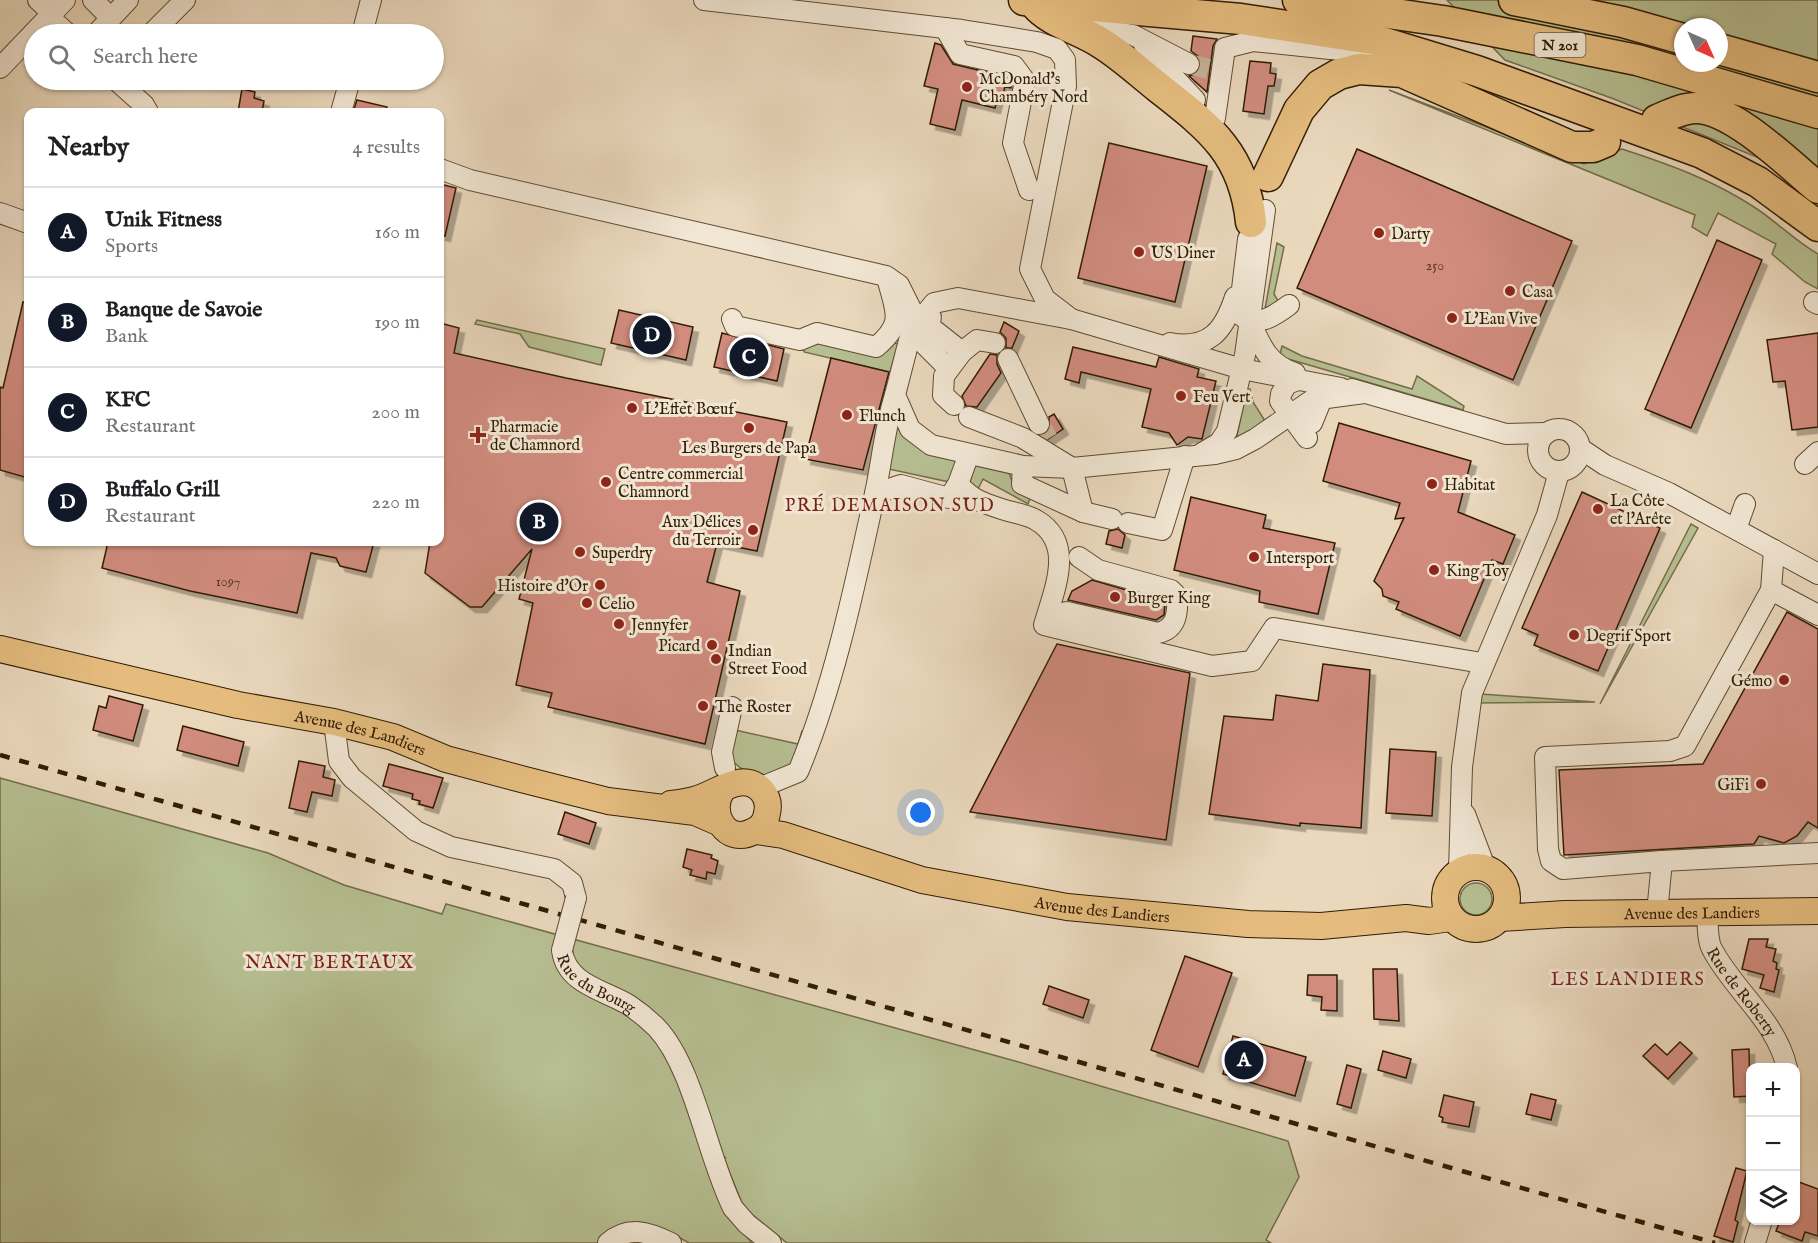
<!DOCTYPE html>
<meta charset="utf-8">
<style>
:root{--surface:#fff;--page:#f2f2f2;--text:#202124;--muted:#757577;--line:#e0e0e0;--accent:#111827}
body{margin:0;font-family:"IM FELL English",serif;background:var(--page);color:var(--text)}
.controls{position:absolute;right:18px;bottom:18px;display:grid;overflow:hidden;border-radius:12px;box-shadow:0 2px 4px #0004}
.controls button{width:54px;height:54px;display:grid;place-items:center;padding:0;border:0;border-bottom:2px solid var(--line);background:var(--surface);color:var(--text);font:30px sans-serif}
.compass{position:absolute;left:1674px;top:18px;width:54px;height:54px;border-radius:50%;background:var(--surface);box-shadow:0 2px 4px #0004;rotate:135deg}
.you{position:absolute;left:921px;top:813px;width:21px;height:21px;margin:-15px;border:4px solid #fff;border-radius:50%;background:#1a73e8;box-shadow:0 0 0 9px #1a73e833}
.badge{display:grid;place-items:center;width:39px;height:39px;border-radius:50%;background:var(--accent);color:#fff;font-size:20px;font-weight:700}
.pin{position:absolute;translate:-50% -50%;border:3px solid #fff;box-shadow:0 2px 6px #0006}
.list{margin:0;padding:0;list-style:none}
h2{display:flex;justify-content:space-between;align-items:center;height:78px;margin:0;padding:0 24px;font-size:26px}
h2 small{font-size:20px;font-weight:400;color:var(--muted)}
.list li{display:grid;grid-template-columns:39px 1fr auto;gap:18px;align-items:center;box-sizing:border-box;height:90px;padding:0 24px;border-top:2px solid var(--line)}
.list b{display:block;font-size:22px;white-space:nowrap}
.list p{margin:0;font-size:20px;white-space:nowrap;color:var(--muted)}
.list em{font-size:20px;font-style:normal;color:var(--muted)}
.icon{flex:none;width:33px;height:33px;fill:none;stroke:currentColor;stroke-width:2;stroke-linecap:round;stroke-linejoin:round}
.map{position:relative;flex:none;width:1818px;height:1243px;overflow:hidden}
.search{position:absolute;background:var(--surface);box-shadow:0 2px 4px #0004;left:24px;top:24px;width:420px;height:66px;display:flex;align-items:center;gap:15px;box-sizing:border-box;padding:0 21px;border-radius:33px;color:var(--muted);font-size:22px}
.panel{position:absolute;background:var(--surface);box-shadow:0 2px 4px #0004;left:24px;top:108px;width:420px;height:438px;border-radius:12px}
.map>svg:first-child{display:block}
.green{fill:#b6bf92;stroke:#746e4a;stroke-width:1.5;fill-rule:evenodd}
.building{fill:#d18c7e;stroke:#311d02;stroke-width:1.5;filter:url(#shadow)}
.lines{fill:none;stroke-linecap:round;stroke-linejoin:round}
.minor-tunnel{stroke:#c5b398;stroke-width:20;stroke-dasharray:20 10;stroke-linecap:butt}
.minor-casing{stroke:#5f4c31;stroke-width:22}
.major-casing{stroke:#311d02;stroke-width:28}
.highway-casing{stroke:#311d02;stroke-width:33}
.minor{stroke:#f1e6d4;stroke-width:20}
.major{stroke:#e5bc7e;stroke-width:26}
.highway{stroke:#e5bc7e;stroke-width:30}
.rail{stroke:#311d02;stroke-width:4.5;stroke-dasharray:10 10;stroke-linecap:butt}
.minor-bridge-casing{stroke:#5f4c31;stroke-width:22;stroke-linecap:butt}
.minor-bridge{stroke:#f1e6d4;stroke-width:20}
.poi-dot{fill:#8f2418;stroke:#f1e6d4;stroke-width:2}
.labels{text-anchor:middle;stroke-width:6;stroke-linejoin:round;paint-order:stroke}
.number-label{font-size:14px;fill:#593921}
.shield{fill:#f1e6d4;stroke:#6b5941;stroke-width:1.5}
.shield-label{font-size:15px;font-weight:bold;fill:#311d02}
.poi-label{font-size:16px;fill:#311d02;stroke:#f1e6d4;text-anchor:start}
.street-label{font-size:16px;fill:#311d02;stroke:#f1e6d4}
.neighbourhood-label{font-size:18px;letter-spacing:1.5px;fill:#7a1f14;stroke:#f1e6d4}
</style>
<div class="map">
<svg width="1818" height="1243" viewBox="0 0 1818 1243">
<defs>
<filter id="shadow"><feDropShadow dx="5.5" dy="5.5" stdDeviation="0" flood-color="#0004"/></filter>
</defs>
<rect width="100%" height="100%" fill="#ead8bd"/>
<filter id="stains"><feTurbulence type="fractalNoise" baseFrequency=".00333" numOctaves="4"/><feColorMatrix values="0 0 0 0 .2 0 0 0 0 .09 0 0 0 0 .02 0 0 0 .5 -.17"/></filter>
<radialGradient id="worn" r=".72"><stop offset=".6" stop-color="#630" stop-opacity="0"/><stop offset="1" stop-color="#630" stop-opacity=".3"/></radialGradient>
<g class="green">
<path d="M1447,0h371v182l-204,-83 -109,-39zM1683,27h36v36h-36z"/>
<path d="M1389,90l195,74 38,-15c46,15 91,31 132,58 22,14 41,34 64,47v35l-13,-7 -33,-28 4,-10 -58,-31 -11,23 -15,-9 3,-12z"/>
<polygon points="1277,243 1284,247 1274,294 1280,304 1265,309"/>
<polygon points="477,320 605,349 601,365 529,347 520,334 475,324"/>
<polygon points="889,341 898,344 890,372 804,352 802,343"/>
<polygon points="1282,346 1302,356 1412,389 1417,376 1464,406 1463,410 1285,358 1280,354"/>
<polygon points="1247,389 1250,389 1253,402 1267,424 1236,440"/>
<polygon points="895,422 960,458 954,483 884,468"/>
<polygon points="976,462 1008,470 1013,484 1030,498 1028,504 983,479 978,489 973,488 970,482"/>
<polygon points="1691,524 1698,528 1600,704"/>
<polygon points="1481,694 1595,702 1477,703"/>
<path d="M735,730l63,14 4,-13 7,1c-4,8 -8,19 -13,26 -19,24 -48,22 -66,0z"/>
<polygon points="0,778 268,853 344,885 442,914 446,904 1015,1061 1288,1141 1299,1177 1266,1240 1271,1243 787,1243 744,1208 723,1157 726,1158 700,1138 722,1207 752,1243 689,1243 664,1229 633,1222 606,1243 0,1243"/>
<circle cx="1476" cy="899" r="16"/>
</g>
<g class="building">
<polygon points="1193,36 1217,39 1213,46 1207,92 1189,76 1196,74 1201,64 1199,57 1191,51"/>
<polygon points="935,43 941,45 953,64 1007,77 1012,83 1011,88 1005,87 1003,94 999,93 995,108 962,100 955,130 930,124 938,89 924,86"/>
<polygon points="1250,61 1271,63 1270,73 1276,74 1274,86 1268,86 1264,114 1243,111"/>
<polygon points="242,89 255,92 254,98 264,101 262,112 238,112"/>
<polygon points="357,100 387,107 386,112 353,112"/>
<polygon points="1109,143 1207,166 1175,302 1078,278"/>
<polygon points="1357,149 1572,241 1513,380 1297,288"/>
<polygon points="440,184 456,188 445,236 440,235"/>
<polygon points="1717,240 1762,260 1691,428 1645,409"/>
<polygon points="23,302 28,302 28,478 0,470 0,387 3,388"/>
<polygon points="619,310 693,327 686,360 611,343"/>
<polygon points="1004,322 1019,331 1012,348 1006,348 1006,338 1000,332"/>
<polygon points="440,323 459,328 454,353 566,378 787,422 757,551 717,543 707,582 740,591 705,744 548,707 552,693 516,685 533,603 519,599 532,549 482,607 470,607 425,573 430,542 440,542"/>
<polygon points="722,333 784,349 777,381 714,367"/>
<polygon points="1818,333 1818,427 1792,430 1785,381 1773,382 1767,340"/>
<polygon points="1073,347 1156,367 1159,357 1199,369 1197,377 1216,381 1202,439 1188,437 1177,445 1169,433 1142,427 1151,389 1081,372 1079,383 1065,379"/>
<polygon points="990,354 997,355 997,364 1001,373 977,407 966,406 962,396"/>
<polygon points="831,358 889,372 863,470 805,459"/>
<polygon points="1054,414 1063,429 1048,439 1042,435 1049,430 1049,417"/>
<polygon points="1339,423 1471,461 1458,512 1515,535 1503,564 1492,560 1460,636 1396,609 1399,602 1383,596 1382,589 1374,581 1404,518 1395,519 1400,503 1323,481"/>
<polygon points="1582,492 1660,528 1598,671 1534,645 1538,635 1522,628"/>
<polygon points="1191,497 1266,515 1263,528 1335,543 1318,614 1259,602 1260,591 1174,570"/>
<polygon points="1118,529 1125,535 1122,548 1106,544 1109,531"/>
<polygon points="108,542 374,542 366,572 340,566 336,558 311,553 297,613 190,591 102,568"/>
<polygon points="1092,580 1161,600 1165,603 1164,615 1156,620 1068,600 1072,591"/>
<polygon points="1787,612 1818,629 1818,828 1808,822 1797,836 1784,843 1759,836 1754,844 1564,855 1559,770 1703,764"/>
<polygon points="1057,644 1190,673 1166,840 970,812"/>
<polygon points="1323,664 1370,670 1361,828 1300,823 1300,826 1209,814 1224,716 1273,720 1276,695 1318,701"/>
<polygon points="109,696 143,705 133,741 93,730 99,706 106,708"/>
<polygon points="183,726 244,742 238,766 177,750"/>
<polygon points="1390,749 1436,752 1432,816 1386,813"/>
<polygon points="299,761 325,766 323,777 335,780 332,796 312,792 307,812 289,808"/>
<polygon points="389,764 443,778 433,808 419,804 420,801 412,799 413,794 383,786"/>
<polygon points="565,812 596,823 589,844 558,834"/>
<polygon points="687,849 712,855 711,858 718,861 715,874 707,872 706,879 690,875 692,870 683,867"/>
<polygon points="1749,939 1768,939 1766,947 1776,949 1773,961 1777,963 1776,969 1779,970 1774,992 1760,988 1764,975 1742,969"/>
<polygon points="1185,956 1232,973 1198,1067 1151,1050"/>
<polygon points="1373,969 1397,969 1399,1021 1374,1019"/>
<polygon points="1308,975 1337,975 1337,1011 1321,1010 1322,997 1307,995"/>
<polygon points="1049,986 1089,1000 1083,1018 1043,1004"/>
<polygon points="1233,1036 1306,1057 1295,1096 1223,1074"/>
<polygon points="1680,1042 1692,1053 1668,1079 1643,1056 1655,1044 1667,1055"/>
<polygon points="1749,1049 1750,1096 1734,1097 1732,1050"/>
<polygon points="1383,1051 1411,1059 1406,1078 1378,1070"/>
<polygon points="1347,1065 1361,1069 1351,1108 1337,1104"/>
<polygon points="1531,1094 1556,1100 1551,1120 1526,1114"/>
<polygon points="1444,1095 1474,1102 1469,1127 1442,1122 1443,1118 1439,1116"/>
<polygon points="1736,1168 1747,1171 1735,1220 1738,1222 1733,1242 1714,1236"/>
<polygon points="1796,1181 1818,1189 1818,1236 1805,1232 1802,1241 1776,1231 1780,1221 1796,1221"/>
</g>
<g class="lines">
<g class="minor-tunnel">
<polyline points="1189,64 1212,70"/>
<polyline points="1039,424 1048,439"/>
</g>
<g class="minor-casing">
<g id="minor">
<polyline points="38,0 52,13"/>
<polyline points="93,0 111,18"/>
<polyline points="704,0 962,30 1037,42 1057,49 1065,60 1066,86 1030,269 1045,299 1071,319"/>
<polyline points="49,17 68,34"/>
<polyline points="1085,26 1133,35 1189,64"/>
<polyline points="945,28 960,54 1014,66 1025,81 1013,143 1029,190"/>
<polyline points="96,34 128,0"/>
<polyline points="151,34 185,0"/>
<polyline points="362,34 371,0"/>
<polyline points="1144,45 1195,100"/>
<polyline points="0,68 65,0"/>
<polyline points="116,80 144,105 148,112"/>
<polyline points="341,112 350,80"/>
<polyline points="1208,128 1215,118 1225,48 1253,41 1368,53"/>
<polyline points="440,169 470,180 886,276 899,285 915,317 895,395 910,429 931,445 1023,466 1072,468 1215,454 1236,449 1255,439 1312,400 1364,393"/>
<polyline points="0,213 28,223"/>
<path d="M1248,239l-9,75c18,14 34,3 50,-9"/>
<polyline points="1814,302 1818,304"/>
<polyline points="931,317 929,326 962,352"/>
<path d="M732,319l3,7 65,14 17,-7 59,14c29,-24 20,-35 11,-69"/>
<path d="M1250,321c10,23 18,44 45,52"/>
<polyline points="929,326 926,313 934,303 958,298 1071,319 1242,369 1341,388"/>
<polyline points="912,332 949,369"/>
<path d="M1170,343c39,7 54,-12 65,-46"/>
<polyline points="1008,359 1039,424"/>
<polyline points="1298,380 1287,384 1281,394 1280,401 1307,438"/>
<polyline points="1352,389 1506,434 1547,433"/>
<polyline points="954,405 943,395 944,376 962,352 977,340 995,343"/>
<polyline points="969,417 1023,438 1072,468 1083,512"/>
<polyline points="1312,423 1323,396"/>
<circle cx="1559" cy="450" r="21"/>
<polyline points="1581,449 1605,465 1669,493 1818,574"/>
<polyline points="1202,453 1219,443 1227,431 1245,355 1265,210"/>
<polyline points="1805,464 1818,452"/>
<polyline points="1023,466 1022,484 1083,512 1112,519"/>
<path d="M958,484c16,17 25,19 47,26 10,3 23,5 31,10 40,23 18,70 8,105l168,41 40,-5 22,-33 208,35"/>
<polyline points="875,494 901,485 949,498 958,484 969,454"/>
<polyline points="1128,523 1162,530 1185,456"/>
<polyline points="1736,529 1745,504"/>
<polyline points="1771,590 1818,615"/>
<path d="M1047,617l20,-5 91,21c19,-4 20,-21 19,-37l-6,-6 -73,-20 -19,-13"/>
<polyline points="334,722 339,761 352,778 416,831 451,847 554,869 572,883 576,898"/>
<polyline points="725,768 722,752 732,707"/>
<path d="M759,788l39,-16c36,-86 56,-183 76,-274 8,-35 10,-68 21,-103"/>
<polyline points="1465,814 1485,867"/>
<polyline points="1662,861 1818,853"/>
<polyline points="1459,871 1462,767 1472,693 1547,515 1559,472"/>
<path id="s1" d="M1707,912c1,11 0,28 5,37 22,42 64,71 75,119"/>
<polyline points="1657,913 1662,861 1563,869 1551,861 1548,849 1545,757 1670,751 1685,746 1771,590 1774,550"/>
<path id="s2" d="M562,950c4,34 42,40 67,55 9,6 20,15 28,23 37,40 50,128 76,180l14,16 24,19"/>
<path d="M608,1243c20,-18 41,-11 63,0"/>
<polyline points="1755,1243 1762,1220"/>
</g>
</g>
<g class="major-casing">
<g id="major">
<path id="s3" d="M0,649l238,56 96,17 59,15 53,22 79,21 83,21 87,11 23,10"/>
<path d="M671,804c8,-1 16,-2 23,-4 22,-5 48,-31 68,-9 5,6 7,14 5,22 -1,8 -6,15 -13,18 -28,16 -47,-19 -32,-41"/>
<path id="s4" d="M756,831l27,4 139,45 145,27 181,17 73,2 85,-8 23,3 22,-3"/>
<circle cx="1476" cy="898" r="31"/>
<path id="s5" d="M1500,918l65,-4 253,-3"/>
</g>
</g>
<g class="highway-casing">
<g id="highway">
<polyline points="1024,0 1241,19 1372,39 1477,71 1702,153 1758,182 1818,226"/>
<polyline points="1298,0 1443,21 1637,60 1818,113"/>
<polyline points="1514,0 1623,22 1683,39"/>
<path d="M1035,4c16,19 45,25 66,39 21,13 39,30 58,45 51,40 85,66 92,134"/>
<polyline points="1719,49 1818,77"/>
<path d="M1657,120c12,-5 25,-12 39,-12 37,0 94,57 122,80"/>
<polyline points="1268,176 1299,110 1320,85 1339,74 1359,69 1402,72 1572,147 1593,147 1605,142"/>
</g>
</g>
<use href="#minor" class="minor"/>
<use href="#major" class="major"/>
<use href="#highway" class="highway"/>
<polyline class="rail" points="0,755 1715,1243"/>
<g class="minor-bridge-casing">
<polyline id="minor-bridge" points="562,950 576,898"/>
</g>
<use href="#minor-bridge" class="minor-bridge"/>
</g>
<g class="poi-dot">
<circle cx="967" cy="87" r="6"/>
<circle cx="1379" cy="233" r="6"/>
<circle cx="1139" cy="252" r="6"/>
<circle cx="1510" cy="291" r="6"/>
<circle cx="1452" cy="318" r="6"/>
<circle cx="1181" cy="396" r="6"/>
<circle cx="632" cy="408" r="6"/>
<circle cx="847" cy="415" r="6"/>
<circle cx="749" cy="428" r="6"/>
<path d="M475 426h6v6h6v6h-6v6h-6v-6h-6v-6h6z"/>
<circle cx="606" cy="482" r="6"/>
<circle cx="1432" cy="484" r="6"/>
<circle cx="1598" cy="509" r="6"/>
<circle cx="753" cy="530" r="6"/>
<circle cx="580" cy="552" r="6"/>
<circle cx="1254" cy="557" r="6"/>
<circle cx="1434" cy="570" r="6"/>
<circle cx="600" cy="585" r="6"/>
<circle cx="1115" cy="597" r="6"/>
<circle cx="587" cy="603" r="6"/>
<circle cx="619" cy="624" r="6"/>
<circle cx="1574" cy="635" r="6"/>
<circle cx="712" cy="645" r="6"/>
<circle cx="716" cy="659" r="6"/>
<circle cx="1784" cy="680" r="6"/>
<circle cx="703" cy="706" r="6"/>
<circle cx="1761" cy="784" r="6"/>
</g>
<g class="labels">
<g class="number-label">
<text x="1435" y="270">250</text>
<text x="228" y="586">1097</text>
</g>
<rect class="shield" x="1534.5" y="33" width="51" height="24" rx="4.5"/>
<g class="shield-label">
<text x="1560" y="50">N 201</text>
</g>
<g class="poi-label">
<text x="979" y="84">McDonald's<tspan x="979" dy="18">Chambéry Nord</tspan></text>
<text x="1391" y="239">Darty</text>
<text x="1151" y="258">US Diner</text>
<text x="1522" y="297">Casa</text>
<text x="1464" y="324">L'Eau Vive</text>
<text x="1193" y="402">Feu Vert</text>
<text x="644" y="414">L'Effet Bœuf</text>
<text x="859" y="421">Flunch</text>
<text x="490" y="432">Pharmacie<tspan x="490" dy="18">de Chamnord</tspan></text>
<text x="749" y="453" text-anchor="middle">Les Burgers de Papa</text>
<text x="618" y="479">Centre commercial<tspan x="618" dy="18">Chamnord</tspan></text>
<text x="1444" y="490">Habitat</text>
<text x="1610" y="506">La Côte<tspan x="1610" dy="18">et l'Arête</tspan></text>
<text x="741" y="527" text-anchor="end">Aux Délices<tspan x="741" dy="18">du Terroir</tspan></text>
<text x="592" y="558">Superdry</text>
<text x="1266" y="563">Intersport</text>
<text x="1446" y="576">King Toy</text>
<text x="588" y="591" text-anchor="end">Histoire d'Or</text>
<text x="1127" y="603">Burger King</text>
<text x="599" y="609">Celio</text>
<text x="631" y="630">Jennyfer</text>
<text x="1586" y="641">Degrif Sport</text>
<text x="700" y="651" text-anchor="end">Picard</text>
<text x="728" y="656">Indian<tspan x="728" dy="18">Street Food</tspan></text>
<text x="1772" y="686" text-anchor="end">Gémo</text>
<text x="715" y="712">The Roster</text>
<text x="1749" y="790" text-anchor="end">GiFi</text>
</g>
<g class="street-label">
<text dy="6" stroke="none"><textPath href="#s3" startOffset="370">Avenue des Landiers</textPath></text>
<text dy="6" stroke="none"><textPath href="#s4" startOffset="356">Avenue des Landiers</textPath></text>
<text dy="6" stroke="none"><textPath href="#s5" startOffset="192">Avenue des Landiers</textPath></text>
<text dy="6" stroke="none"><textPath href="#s2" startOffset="51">Rue du Bourg</textPath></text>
<text dy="6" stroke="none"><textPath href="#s1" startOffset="90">Rue de Roberty</textPath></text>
</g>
<g class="neighbourhood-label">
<text x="890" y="511">PRÉ DEMAISON SUD</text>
<text x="330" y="968">NANT BERTAUX</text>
<text x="1628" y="985">LES LANDIERS</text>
</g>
</g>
<rect width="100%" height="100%" filter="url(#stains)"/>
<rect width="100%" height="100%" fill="url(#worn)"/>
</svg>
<div class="controls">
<button>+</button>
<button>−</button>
<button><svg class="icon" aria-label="layers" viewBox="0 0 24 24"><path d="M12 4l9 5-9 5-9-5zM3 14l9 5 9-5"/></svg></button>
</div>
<svg class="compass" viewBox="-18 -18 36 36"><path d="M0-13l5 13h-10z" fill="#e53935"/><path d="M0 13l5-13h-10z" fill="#757577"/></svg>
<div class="you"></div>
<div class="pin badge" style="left:1244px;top:1060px">A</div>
<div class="pin badge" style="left:539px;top:522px">B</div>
<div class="pin badge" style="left:749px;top:357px">C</div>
<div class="pin badge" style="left:652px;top:335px">D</div>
<div class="search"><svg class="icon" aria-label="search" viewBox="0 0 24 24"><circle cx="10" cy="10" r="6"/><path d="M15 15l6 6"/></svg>Search here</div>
<section class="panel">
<h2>Nearby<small>4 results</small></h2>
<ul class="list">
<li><span class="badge">A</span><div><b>Unik Fitness</b><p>Sports</p></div><em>160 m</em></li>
<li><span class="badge">B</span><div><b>Banque de Savoie</b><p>Bank</p></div><em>190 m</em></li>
<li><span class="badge">C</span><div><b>KFC</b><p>Restaurant</p></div><em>200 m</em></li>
<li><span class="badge">D</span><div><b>Buffalo Grill</b><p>Restaurant</p></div><em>220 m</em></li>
</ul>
</section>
</div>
